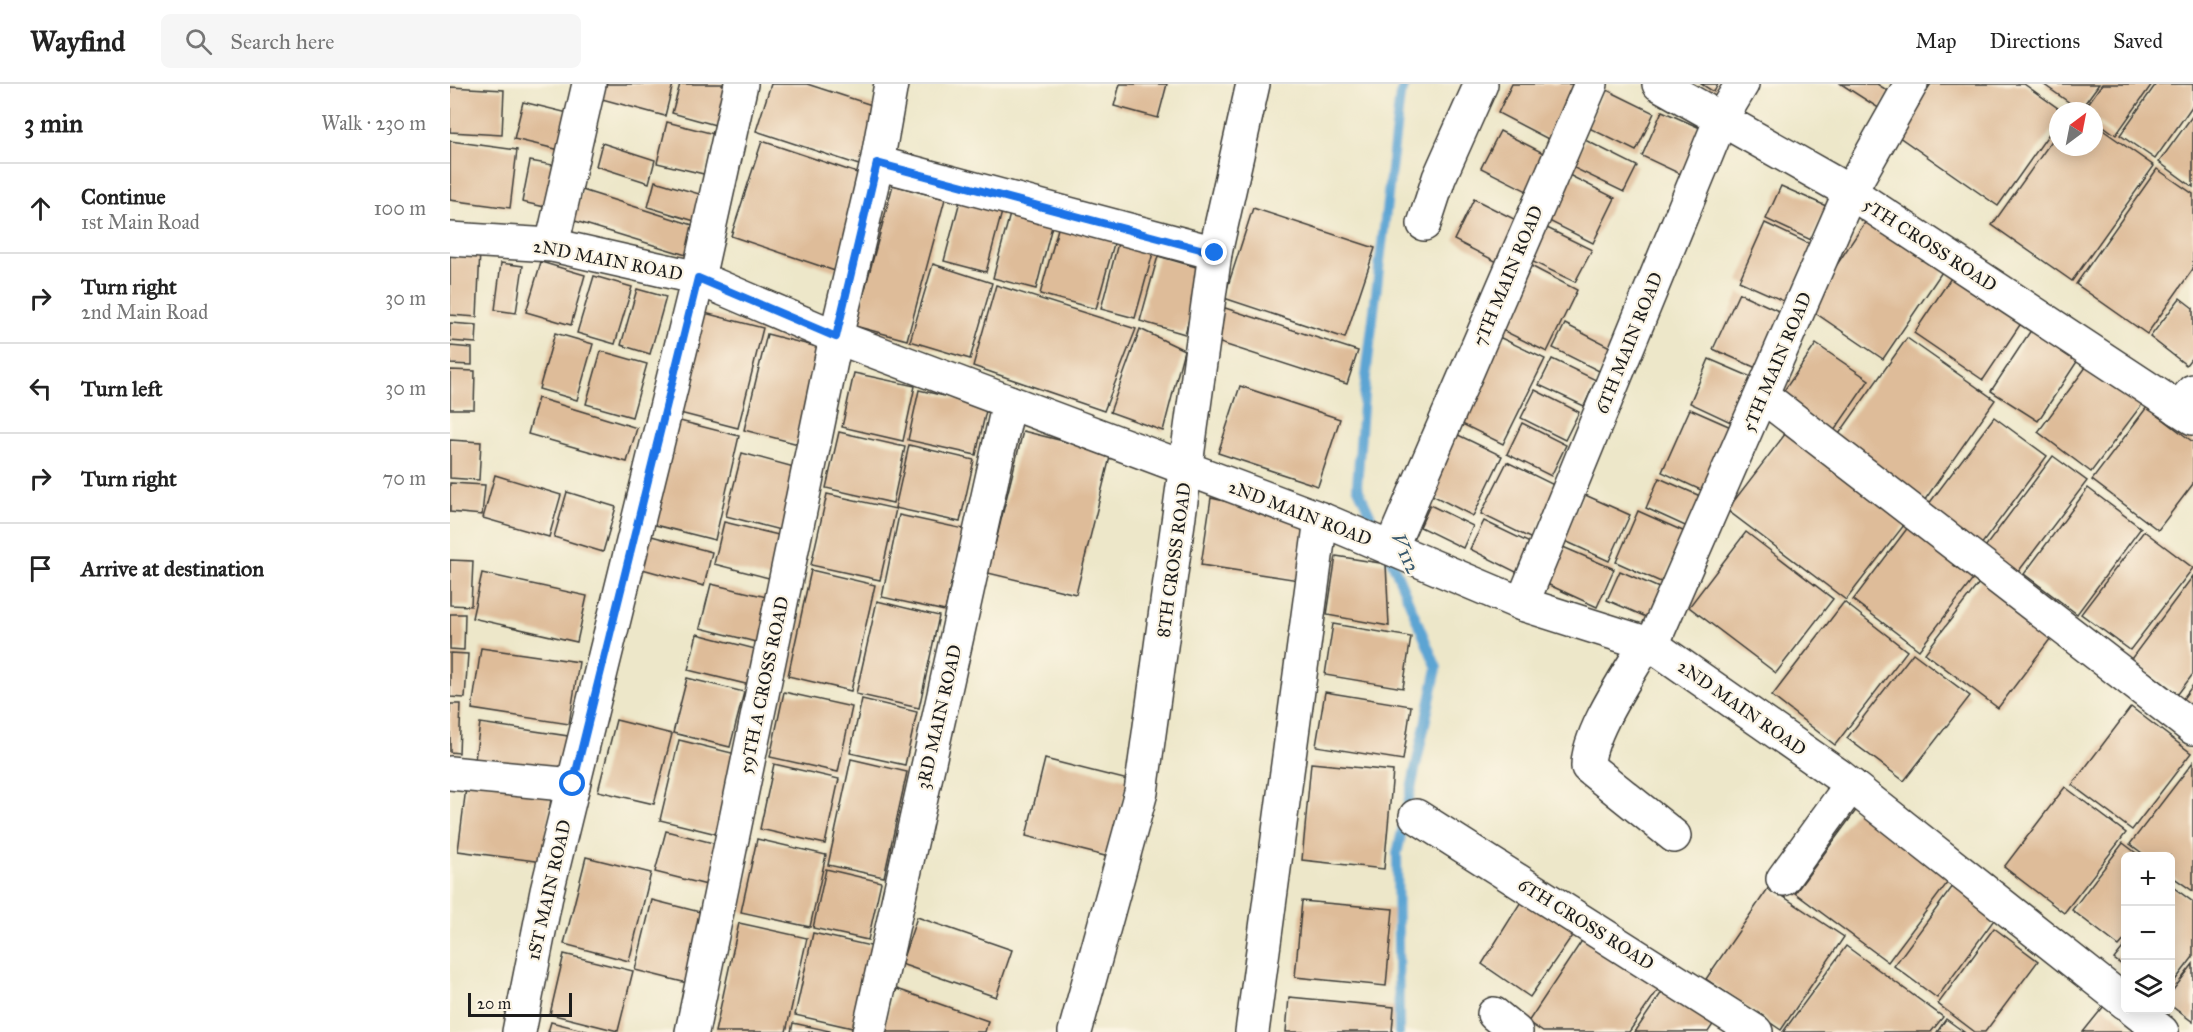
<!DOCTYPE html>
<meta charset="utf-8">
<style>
:root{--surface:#fff;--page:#f6f6f6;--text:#222;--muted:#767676;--line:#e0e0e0}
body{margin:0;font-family:"IM FELL Great Primer",serif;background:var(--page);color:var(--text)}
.controls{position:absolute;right:18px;bottom:18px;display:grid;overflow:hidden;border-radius:9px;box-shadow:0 3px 15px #0003}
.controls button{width:54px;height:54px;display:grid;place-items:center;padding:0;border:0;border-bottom:2px solid var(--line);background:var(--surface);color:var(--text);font:30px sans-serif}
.compass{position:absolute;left:1599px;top:18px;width:54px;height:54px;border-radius:50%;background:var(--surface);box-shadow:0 3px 15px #0003;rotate:32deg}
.scale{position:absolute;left:18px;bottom:15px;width:104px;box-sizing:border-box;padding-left:6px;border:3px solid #1c1c1c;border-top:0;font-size:16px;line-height:21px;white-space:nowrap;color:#1c1c1c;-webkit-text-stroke:4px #fcf5e5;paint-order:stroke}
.stop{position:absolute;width:18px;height:18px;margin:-14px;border:4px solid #1a73e8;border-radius:50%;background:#fff}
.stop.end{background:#1a73e8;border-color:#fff;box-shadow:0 2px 6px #0008}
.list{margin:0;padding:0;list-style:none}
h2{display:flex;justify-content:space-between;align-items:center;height:78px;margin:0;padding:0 24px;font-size:26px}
h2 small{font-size:20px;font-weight:400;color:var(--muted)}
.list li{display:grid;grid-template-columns:39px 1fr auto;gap:18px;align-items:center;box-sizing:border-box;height:90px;padding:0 24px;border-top:2px solid var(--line)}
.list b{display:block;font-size:22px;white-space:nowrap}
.list p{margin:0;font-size:20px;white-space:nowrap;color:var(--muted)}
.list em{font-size:20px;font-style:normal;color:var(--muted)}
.icon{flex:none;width:33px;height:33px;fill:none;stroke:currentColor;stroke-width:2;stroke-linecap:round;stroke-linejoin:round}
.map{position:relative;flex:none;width:1743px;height:948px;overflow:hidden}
header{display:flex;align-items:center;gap:36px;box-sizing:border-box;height:84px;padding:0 30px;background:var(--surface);border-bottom:2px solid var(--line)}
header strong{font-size:28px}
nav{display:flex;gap:33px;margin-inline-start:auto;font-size:21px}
.search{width:420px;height:54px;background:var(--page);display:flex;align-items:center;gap:15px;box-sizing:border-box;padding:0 21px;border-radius:9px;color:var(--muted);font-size:22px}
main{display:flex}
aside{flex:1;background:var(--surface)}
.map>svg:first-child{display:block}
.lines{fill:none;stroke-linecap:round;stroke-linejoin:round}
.stream{stroke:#5ca4d3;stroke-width:10}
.building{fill:#debc99}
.minor-casing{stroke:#3b3a36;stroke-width:36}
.tertiary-casing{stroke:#3b3a36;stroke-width:36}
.minor{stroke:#fff;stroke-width:33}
.tertiary{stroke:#fff;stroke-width:33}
.route{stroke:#1a73e8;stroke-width:8}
.labels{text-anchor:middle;stroke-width:4.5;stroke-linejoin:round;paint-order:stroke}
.street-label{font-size:18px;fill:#1c1c1c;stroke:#fcf5e5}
.water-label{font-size:20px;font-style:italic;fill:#39596e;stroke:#fcf5e5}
</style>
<header>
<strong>Wayfind</strong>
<div class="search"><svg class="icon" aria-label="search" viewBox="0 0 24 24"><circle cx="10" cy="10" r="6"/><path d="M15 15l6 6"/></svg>Search here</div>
<nav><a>Map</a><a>Directions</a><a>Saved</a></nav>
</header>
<main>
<aside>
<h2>3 min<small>Walk · 230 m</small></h2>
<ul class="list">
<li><svg class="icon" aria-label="ahead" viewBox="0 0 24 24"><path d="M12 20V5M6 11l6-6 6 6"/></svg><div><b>Continue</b><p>1st Main Road</p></div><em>100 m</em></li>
<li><svg class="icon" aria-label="right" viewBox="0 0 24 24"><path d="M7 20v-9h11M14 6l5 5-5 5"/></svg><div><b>Turn right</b><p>2nd Main Road</p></div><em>30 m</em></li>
<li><svg class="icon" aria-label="left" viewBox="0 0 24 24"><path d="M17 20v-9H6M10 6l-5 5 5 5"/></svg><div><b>Turn left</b></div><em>30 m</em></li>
<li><svg class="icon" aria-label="right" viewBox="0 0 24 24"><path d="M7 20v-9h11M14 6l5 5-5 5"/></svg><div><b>Turn right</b></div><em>70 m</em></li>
<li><svg class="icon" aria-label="arrive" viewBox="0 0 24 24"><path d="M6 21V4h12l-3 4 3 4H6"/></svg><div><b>Arrive at destination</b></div></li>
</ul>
</aside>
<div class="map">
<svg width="1743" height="948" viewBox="0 0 1743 948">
<rect width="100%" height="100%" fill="#fcf5e5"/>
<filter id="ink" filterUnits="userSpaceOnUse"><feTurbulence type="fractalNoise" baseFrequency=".0167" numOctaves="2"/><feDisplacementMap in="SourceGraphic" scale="12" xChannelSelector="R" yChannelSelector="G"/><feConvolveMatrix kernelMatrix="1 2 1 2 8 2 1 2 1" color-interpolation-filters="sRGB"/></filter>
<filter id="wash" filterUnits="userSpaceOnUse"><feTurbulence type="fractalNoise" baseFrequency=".008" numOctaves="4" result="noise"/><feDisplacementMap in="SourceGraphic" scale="24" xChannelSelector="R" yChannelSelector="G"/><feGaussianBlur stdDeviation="1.35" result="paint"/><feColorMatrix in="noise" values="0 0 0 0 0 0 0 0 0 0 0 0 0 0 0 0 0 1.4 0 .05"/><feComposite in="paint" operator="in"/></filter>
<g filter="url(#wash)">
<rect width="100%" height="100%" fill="#ede7c9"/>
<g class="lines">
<g class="stream">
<polyline points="929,450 907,402 914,309 950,11 955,0"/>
<polyline points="940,473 987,584 947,770 949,948"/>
</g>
</g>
<g id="blocks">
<g class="building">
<polygon points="156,0 223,0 215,32 152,15"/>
<polygon points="230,0 280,0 269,42 222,29"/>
<polygon points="321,0 357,0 431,24 412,82 306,47"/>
<polygon points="670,0 717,0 708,34 664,22"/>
<polygon points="1062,0 1133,0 1104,58 1048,29"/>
<polygon points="1251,0 1268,0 1264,8"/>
<polygon points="1391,0 1427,0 1440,8 1430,25"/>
<polygon points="1481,0 1574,0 1612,27 1608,27 1608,37 1548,122 1445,50"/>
<polygon points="1593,0 1649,0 1630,26"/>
<polygon points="1652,0 1702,0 1666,51 1644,35 1644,27 1633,27"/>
<polygon points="1706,0 1743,0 1743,21 1705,75 1670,51"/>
<polygon points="0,3 54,6 52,51 0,48"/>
<polygon points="1155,5 1204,29 1186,67 1137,43"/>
<polygon points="73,18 118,29 110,66 64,55"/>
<polygon points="1212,27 1259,48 1239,94 1192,72"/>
<polygon points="1743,31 1743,103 1709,78"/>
<polygon points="217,38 264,50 254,90 207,79"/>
<polygon points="1644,40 1704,82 1622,197 1542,141 1608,48 1608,63 1644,63"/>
<polygon points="1050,47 1103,74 1085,111 1031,84"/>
<polygon points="1135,56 1187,82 1174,108 1122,83"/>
<polygon points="0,57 67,66 60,124 0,116"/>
<polygon points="312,57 416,92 385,187 281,152"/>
<polygon points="152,59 205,76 199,99 146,82"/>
<polygon points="80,77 103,81 95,123 72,118"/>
<polygon points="1707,85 1743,110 1743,185 1697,250 1626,200"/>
<polygon points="1119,91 1165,114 1143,159 1097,136"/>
<polygon points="205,97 256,112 248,138 198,123"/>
<polygon points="443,101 495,115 457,256 405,242"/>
<polygon points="1331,102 1376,122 1361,156 1316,135"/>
<polygon points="132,106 246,142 236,171 122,136"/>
<polygon points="511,113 553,124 536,188 494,177"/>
<polygon points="1024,115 1076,141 1055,182 1004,156"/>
<polygon points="803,124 925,164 895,254 774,214"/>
<polygon points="561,126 603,138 586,205 543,194"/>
<polygon points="1418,134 1494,185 1433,275 1358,224"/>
<polygon points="1315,139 1364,162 1338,219 1289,197"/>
<polygon points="609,141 665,156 646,225 590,210"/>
<polygon points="1095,143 1142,166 1125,198 1079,176"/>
<polygon points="668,159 703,169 685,234 651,225"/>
<polygon points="0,164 30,166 27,233 0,231"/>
<polygon points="708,172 753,185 735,250 690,237"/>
<polygon points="91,178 135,191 121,241 76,228"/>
<polygon points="51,179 73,182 66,229 45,226"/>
<polygon points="483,180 542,199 520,275 460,257"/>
<polygon points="1079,181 1127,206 1097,268 1048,244"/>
<polygon points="1509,182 1578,229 1533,296 1464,249"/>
<polygon points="144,192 182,203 165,260 127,249"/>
<polygon points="546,201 686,245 654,327 523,282"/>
<polygon points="187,205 216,213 200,270 171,261"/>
<polygon points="1289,209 1335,230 1311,286 1263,265"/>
<polygon points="1730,214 1743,224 1743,272 1736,281 1700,253"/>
<polygon points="772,223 908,267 897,300 761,256"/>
<polygon points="247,227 313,244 288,344 222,327"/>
<polygon points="1587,237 1634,267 1588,337 1541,307"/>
<polygon points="0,239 27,241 26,259 0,257"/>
<polygon points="1115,240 1162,264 1151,288 1103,264"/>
<polygon points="690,245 734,266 713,347 660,328"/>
<polygon points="105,249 143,260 127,316 89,305"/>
<polygon points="317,250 379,266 356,362 294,346"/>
<polygon points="1049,253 1095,275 1053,360 1008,338"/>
<polygon points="1457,254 1545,316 1472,420 1384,357"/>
<polygon points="1366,260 1419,296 1382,350 1329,314"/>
<polygon points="0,262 22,264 22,281 0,280"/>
<polygon points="151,267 197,280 182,333 136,320"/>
<polygon points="1102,275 1146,296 1134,322 1089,301"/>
<polygon points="1259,275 1308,296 1287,341 1240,319"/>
<polygon points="1639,279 1693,319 1641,388 1588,348"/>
<polygon points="0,286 25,287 24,325 0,325"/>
<polygon points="404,289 465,302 453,357 392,343"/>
<polygon points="790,302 890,335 868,402 768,369"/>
<polygon points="469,306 537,322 526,371 458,356"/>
<polygon points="1085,306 1129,328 1115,356 1071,334"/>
<polygon points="88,314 187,344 177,378 78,350"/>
<polygon points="1697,323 1743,358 1743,400 1708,446 1642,396"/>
<polygon points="1240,325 1283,344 1255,408 1212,388"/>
<polygon points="1544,333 1597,372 1528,465 1475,425"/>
<polygon points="226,336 289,352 265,456 201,440"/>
<polygon points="1072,339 1116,361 1101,392 1057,370"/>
<polygon points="1339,345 1458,436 1396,516 1277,426"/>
<polygon points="573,347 661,369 626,510 538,489"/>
<polygon points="389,348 455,363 443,419 376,404"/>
<polygon points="1004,349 1052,372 1023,432 976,408"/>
<polygon points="0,356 31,358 29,396 0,394"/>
<polygon points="459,361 524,376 510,438 445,424"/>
<polygon points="292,369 355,386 338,448 276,432"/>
<polygon points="1603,372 1637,397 1565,492 1532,467"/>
<polygon points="1057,378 1108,403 1082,455 1031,430"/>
<polygon points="45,391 111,411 99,453 33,434"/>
<polygon points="1209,394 1257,415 1244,446 1196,424"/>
<polygon points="0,399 35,401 32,431 0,428"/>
<polygon points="1638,404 1691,444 1627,530 1574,490"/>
<polygon points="117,408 166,423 153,468 104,453"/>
<polygon points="377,410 446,425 430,496 361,481"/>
<polygon points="1133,410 1180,431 1159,477 1113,456"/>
<polygon points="761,414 862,437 855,497 751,481"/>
<polygon points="980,421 1023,442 1013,464 970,443"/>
<polygon points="1188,427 1235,448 1213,499 1166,478"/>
<polygon points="449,431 514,445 495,527 432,513"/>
<polygon points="1034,437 1082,460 1068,489 1020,465"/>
<polygon points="274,438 337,453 327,496 264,480"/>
<polygon points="1462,438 1528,489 1469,566 1403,516"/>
<polygon points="1694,447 1743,484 1680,566 1631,530"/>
<polygon points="1296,448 1383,515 1326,589 1239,523"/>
<polygon points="194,450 262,468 254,502 185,483"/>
<polygon points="1113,463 1164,485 1147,523 1097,500"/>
<polygon points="886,472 936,480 939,542 877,531"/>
<polygon points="0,476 23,477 21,522 0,521"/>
<polygon points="361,486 425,501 401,607 338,592"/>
<polygon points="1170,487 1216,507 1203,536 1157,516"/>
<polygon points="32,489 137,512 127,558 22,534"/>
<polygon points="1743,492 1743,590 1728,610 1681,575"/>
<polygon points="1532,495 1604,550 1548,624 1475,569"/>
<polygon points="261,500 325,515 314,560 250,544"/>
<polygon points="427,517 489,532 469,624 406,610"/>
<polygon points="1394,518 1457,567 1385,661 1322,612"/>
<polygon points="0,530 15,530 14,566 0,565"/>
<polygon points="883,540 961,553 953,604 875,591"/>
<polygon points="247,550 313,567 304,602 238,586"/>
<polygon points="31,564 129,578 119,640 22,625"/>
<polygon points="0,569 18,570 15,614 0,613"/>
<polygon points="1463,569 1520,612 1454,697 1397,654"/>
<polygon points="237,594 294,608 280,663 223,649"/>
<polygon points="1743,601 1743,630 1729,620"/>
<polygon points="334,608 402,623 388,688 320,673"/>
<polygon points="875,608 961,622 953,676 866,662"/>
<polygon points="412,615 467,628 455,681 400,669"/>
<polygon points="0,620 11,620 9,669 0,668"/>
<polygon points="1681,623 1741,669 1682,746 1622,701"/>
<polygon points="166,636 222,650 204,720 148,707"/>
<polygon points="30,639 118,652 112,696 24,683"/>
<polygon points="229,656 294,672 275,752 210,736"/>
<polygon points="401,675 457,688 434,793 378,781"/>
<polygon points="595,675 678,696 659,773 576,752"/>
<polygon points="1743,678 1743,807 1720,791 1720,772 1696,772 1680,760"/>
<polygon points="861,679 943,687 934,785 852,776"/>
<polygon points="324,680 389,695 375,760 310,745"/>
<polygon points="17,696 102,706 93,778 8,767"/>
<polygon points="1615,703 1676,749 1614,829 1554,783"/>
<polygon points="1407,725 1501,794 1438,878 1345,809"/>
<polygon points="216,747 275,762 265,803 205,788"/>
<polygon points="307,755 376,771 360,843 291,828"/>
<polygon points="1673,759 1690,772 1676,772 1676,854 1669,862 1622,826"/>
<polygon points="136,773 201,789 179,877 114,860"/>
<polygon points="376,785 431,798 418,856 363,844"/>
<polygon points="1506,798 1549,829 1487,914 1444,882"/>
<polygon points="1720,801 1743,818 1743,873 1720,903"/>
<polygon points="1319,803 1394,853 1331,946 1256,895"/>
<polygon points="1077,808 1128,843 1080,913 1032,880"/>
<polygon points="202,816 258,830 241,900 185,886"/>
<polygon points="852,817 943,825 936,902 845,893"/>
<polygon points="467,833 562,866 546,913 451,880"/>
<polygon points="289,839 357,854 336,948 265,948"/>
<polygon points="1544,844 1588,877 1535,948 1525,948 1488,920"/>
<polygon points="363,849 425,863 407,945 345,931"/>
<polygon points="1137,849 1212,900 1179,948 1093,948 1078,938"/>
<polygon points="1676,860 1676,884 1664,875"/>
<polygon points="1396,862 1493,933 1481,948 1333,948"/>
<polygon points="114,870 183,887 168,947 100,930"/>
<polygon points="1743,880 1743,938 1720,921 1720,910"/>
<polygon points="1218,899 1268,933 1258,948 1185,948"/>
<polygon points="447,905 538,937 535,948 431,948"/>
<polygon points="839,913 944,923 942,948 836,948"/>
<polygon points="1654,922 1687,948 1633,948"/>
<polygon points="1496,935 1514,948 1487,948"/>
<polygon points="101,938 137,947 137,948 98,948"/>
<polygon points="343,939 380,947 380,948 341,948"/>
</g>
</g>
</g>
<g filter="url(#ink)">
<use href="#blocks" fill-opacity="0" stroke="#3b3a36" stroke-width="1.5"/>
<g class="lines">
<g class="minor-casing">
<g id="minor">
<polyline points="427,79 765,169"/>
<polyline points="974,140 989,94 1031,0"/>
<polyline points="102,161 139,0"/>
<polyline points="1313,312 1743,644"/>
<polyline points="1729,325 1743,307"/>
<polyline points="941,464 1141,0"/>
<polyline points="1072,520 1271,35 1292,0"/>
<path d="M1196,560c-17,30 -59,90 -58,123l86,69"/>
<polyline points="1202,561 1400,108 1461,0"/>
<polyline points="0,689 123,701"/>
<polyline points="966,732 1306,948"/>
<polyline points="1333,795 1401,701"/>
<polyline points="1044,930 1066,948"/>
<polyline points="69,948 97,807 248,194 291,0"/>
<polyline points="242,948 386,253 427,79 441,0"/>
<polyline points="419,948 559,318"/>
<polyline points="625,948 691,708 765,169 803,0"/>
<polyline points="802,948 871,435"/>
</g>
</g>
<g class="tertiary-casing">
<g id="tertiary">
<polyline points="1209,0 1400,108 1743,334"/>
<polyline points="0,155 102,161 248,194 386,253 871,435 1072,520 1202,561 1388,691 1676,919"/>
<polyline points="1684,926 1712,948"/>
</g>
</g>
<use href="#minor" class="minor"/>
<use href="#tertiary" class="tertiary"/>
</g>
</g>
<g class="lines" filter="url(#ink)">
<polyline class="route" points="123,700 248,194 386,253 427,79 765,169"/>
</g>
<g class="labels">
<g class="street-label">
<text transform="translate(1480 161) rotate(33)" y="6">5TH CROSS ROAD</text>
<text transform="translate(158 176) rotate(11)" y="6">2ND MAIN ROAD</text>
<text transform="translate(1058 192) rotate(-67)" y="6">7TH MAIN ROAD</text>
<text transform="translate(1179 259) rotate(-68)" y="6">6TH MAIN ROAD</text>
<text transform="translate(1327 278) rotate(-67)" y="6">5TH MAIN ROAD</text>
<text transform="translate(850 429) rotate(21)" y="6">2ND MAIN ROAD</text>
<text transform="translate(724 476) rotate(-82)" y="6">8TH CROSS ROAD</text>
<text transform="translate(314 601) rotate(-78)" y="6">59TH A CROSS ROAD</text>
<text transform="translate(1292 624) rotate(35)" y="6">2ND MAIN ROAD</text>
<text transform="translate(489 633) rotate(-77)" y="6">3RD MAIN ROAD</text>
<text transform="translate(99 806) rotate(-77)" y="6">1ST MAIN ROAD</text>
<text transform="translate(1136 840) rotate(32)" y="6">6TH CROSS ROAD</text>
</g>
<g class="water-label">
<text transform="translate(956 469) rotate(66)" y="7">V112</text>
</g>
</g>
</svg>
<div class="controls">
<button>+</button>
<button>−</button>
<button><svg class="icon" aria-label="layers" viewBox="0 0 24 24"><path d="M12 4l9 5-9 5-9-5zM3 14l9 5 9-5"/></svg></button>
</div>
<svg class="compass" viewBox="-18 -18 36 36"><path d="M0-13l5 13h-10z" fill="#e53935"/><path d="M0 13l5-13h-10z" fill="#767676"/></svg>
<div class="scale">20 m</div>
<div class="stop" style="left:123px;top:700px"></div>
<div class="stop end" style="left:765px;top:169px"></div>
</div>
</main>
